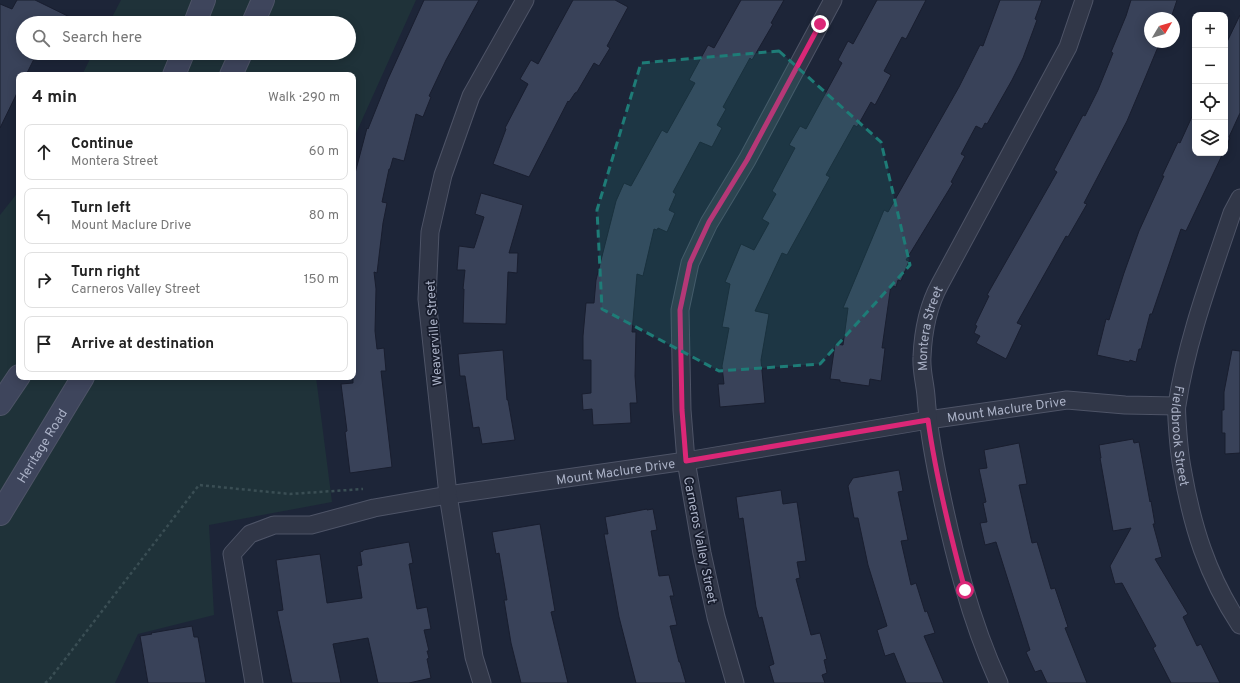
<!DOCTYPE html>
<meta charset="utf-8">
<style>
:root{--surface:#fff;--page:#f2f2f2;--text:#222;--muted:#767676;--line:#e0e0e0}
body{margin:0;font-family:Overpass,sans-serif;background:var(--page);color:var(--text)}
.controls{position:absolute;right:12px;top:12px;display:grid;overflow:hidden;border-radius:8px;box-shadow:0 2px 10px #0003}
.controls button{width:36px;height:36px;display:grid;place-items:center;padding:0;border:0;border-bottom:1px solid var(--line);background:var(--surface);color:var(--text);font:20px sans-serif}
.compass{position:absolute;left:1144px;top:12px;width:36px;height:36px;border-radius:50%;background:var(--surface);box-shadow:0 2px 10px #0003;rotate:52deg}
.stop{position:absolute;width:12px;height:12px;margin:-9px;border:3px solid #db2777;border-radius:50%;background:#fff}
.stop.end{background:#db2777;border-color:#fff;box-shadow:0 1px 4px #0008}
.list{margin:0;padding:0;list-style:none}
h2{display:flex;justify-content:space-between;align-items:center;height:52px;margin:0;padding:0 16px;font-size:17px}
h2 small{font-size:13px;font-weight:400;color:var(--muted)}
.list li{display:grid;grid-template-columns:26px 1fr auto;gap:12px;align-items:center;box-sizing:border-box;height:56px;margin:0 8px 8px;padding:0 8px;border:1px solid var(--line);border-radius:8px}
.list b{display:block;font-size:15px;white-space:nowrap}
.list p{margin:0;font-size:13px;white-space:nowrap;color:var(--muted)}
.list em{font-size:13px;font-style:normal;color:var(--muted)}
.icon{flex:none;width:22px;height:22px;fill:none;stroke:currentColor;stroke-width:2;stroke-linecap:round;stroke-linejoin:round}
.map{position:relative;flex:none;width:1240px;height:683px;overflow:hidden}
.search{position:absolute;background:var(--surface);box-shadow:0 2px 10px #0003;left:16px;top:16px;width:340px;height:44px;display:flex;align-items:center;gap:10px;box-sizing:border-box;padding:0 14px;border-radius:22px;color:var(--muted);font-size:15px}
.panel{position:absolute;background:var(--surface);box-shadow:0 2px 10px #0003;left:16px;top:72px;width:340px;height:308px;border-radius:8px}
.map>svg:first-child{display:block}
.green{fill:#1f3239}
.building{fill:#394259;stroke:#191e2f}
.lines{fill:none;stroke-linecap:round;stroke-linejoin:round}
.street-casing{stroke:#4e5467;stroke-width:19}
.secondary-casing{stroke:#4e5467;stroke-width:24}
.path{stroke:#3a4e54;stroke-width:2.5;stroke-dasharray:3 3;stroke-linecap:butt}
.street{stroke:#313748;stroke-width:17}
.secondary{stroke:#3e455c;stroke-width:22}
.route{stroke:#db2777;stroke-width:5}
.marked{fill:#1e7c77;fill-opacity:0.2;stroke:#1e7c77;stroke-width:3;stroke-dasharray:8 5;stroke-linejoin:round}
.labels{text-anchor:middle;stroke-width:3.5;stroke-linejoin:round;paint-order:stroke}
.street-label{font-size:13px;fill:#aab1c6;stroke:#171c2c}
</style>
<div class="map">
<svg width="1240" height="683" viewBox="0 0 1240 683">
<rect width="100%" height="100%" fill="#1d2538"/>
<g class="green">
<polygon points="121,0 416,0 353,140 353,75 82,75 93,53 349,53 349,23 109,23"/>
<polygon points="19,191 19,377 316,377 332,502 209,525 214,615 138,634 115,683 0,683 0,215"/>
</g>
<g class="building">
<polygon points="17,0 35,0 82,23 23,23 23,53 28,53 35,57 26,75 19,75 19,89 0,128 0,4 12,9"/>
<polygon points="424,0 479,0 446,60 429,96 431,97 423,117 416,114 404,161 393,158 390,169 389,169 382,202 387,203 383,223 377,273 374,272 376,289 375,331 377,349 384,348 386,371 381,371 392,467 350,473 345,432 347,431 341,384 353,383 353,181 367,128 368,129 388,79"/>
<polygon points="573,0 615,0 628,7 607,46 610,48 599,66 594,63 577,92 575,93 569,102 568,101 529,177 493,164 506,129 505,128 528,84 520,79 531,60 538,64"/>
<polygon points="741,0 784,0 771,23 773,24 752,60 750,58 723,107 726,109 717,125 722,128 712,147 700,142 673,192 676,194 669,210 675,213 667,232 658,228 657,230 654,229 643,276 637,274 632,332 636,332 635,376 637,403 630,403 631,423 593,425 592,409 583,410 582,394 591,393 591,360 583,360 583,336 586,303 594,303 596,280 616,201 624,183 631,186 662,130 667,133 695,83 689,80 708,45 714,48"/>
<polygon points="877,0 926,0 906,39 902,37 884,71 891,75 875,105 871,102 857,127 854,125 826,175 830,177 787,255 782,253 755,311 769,314 761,360 765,403 720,407 718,384 724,384 722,366 729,328 722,327 730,284 725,282 741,244 754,250 769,223 762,219 776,194 772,191 795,148 789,145 800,126 806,129 842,63 838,60 848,41 853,44"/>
<polygon points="1000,0 1042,0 1035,19 1037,20 1023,58 1012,80 987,124 985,123 982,129 976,126 961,154 965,156 951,182 953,183 906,260 909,261 901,281 898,280 896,287 891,285 882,348 885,348 881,381 870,379 869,386 840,382 840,380 830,379 835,344 843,345 848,308 843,308 884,210 888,212 959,87 980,45 983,46"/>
<polygon points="1131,0 1177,0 1171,18 1150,18 1150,42 1160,42 1143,83 1127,121 1084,203 1087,204 1068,237 1066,236 1017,323 1022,325 1006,359 976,343 980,336 974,333 977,326 975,325 989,296 987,295 1057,172 1054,170 1083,115 1085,116 1098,90 1113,53 1111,52 1126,16"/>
<polygon points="1240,15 1240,113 1229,137 1230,138 1225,149 1225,46"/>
<polygon points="1195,110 1195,153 1223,153 1186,231 1181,229 1152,314 1150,314 1141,349 1139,349 1136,362 1130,360 1129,362 1097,355 1106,319 1109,320 1124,273 1139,231 1164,176 1162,176 1178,142 1180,143"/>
<polygon points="481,193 523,205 509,253 518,253 517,273 508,272 506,324 463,323 464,289 463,289 465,270 457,270 459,246 474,248 484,217 475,214"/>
<polygon points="503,350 507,400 508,400 515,440 482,444 479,427 473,428 465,376 460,376 458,354"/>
<polygon points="1232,350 1240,351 1240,453 1225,454 1225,433 1222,433 1222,410 1224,410 1224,392"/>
<polygon points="1133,439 1134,443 1139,442 1150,502 1151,501 1155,524 1153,524 1162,557 1155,559 1188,614 1183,617 1197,646 1201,644 1220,683 1171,683 1153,648 1156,646 1122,583 1115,584 1110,566 1131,528 1113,531 1100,458 1101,458 1099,445"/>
<polygon points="1019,443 1027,484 1019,485 1032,543 1037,542 1051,589 1055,588 1068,627 1065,628 1087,683 1047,683 1041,670 1035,672 1026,652 1030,650 996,542 985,545 980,523 987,522 983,503 986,502 979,469 987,468 984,450"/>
<polygon points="899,470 903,491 898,492 908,540 901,541 911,585 916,583 925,612 927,611 935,633 924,636 944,683 906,683 894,653 885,656 877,630 887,626 868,565 858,518 854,518 848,486 853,478"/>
<polygon points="781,490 783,504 797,502 806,561 797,562 800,578 796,579 811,635 820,633 827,659 824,660 827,673 822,675 825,683 774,683 769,666 774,664 762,617 759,618 756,607 743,518 739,519 736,497"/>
<polygon points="647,509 647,510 653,509 657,530 651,531 659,576 669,575 674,596 670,596 677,625 670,626 679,662 680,662 686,683 636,683 619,617 604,534 608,534 605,517"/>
<polygon points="540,524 555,611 551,612 568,683 521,683 511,643 504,600 507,600 499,553 496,554 492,532"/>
<polygon points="409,542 413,563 409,564 417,609 427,607 431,629 424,630 429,651 427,651 429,658 427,659 431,678 409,683 378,683 368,638 333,644 341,683 292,683 277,611 283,610 276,560 320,554 327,603 362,598 357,566 362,565 360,552 363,551 363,550"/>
<polygon points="192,626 194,637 198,637 206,683 148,683 140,636 152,634 151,633"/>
</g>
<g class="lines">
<g class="street-casing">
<g id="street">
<path id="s1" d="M1240,198l-8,15c-21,63 -45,126 -55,192 -1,4 0,10 0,15 1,16 2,32 5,48 10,58 25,107 58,157"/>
<path id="s2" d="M254,683l-22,-129 18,-20 24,-9h37l63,-17 74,-13 238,-34 242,-41 139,-20 58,5 51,1"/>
<polyline points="482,683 474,657 448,495 427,299 430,232 443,175 471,96 525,0"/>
<polyline points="735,683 716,617 702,553 686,461 682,410 680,310 690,263 709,223 747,160 833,0"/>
<path id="s3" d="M999,683c-29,-63 -46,-132 -60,-200 -6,-29 -11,-57 -13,-87 -1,-13 -5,-26 -4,-39 1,-25 6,-51 18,-73l128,-237 16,-47"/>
</g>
</g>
<g class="secondary-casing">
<g id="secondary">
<polyline points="195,23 204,0"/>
<polyline points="253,23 263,0"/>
<polyline points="174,75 183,53"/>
<polyline points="231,75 241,53"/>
<polyline points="0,404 19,376"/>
<path id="s4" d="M0,514l83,-137"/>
</g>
</g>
<polyline class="path" points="45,683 49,680 199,485 290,494 363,489"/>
<use href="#street" class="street"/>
<use href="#secondary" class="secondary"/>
</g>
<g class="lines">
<path class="route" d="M820,24l-73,136 -38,62 -19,41 -10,47 2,100 4,51 242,-41c8,58 22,114 37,170"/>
</g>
<path class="marked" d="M779,51l102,91 29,123 -90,99 -101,7 -117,-62 -5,-99 44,-147z"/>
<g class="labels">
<g class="street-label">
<text dy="5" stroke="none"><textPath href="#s3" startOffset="366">Montera Street</textPath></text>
<text transform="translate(433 333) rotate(-94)" y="5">Weaverville Street</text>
<text dy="5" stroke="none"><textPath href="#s2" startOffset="926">Mount Maclure Drive</textPath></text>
<text dy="5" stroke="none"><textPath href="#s1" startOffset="248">Fieldbrook Street</textPath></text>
<text dy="5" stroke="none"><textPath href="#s4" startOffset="80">Heritage Road</textPath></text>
<text dy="5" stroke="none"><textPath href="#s2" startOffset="530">Mount Maclure Drive</textPath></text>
<text transform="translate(701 540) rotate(79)" y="5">Carneros Valley Street</text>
</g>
</g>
</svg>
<div class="controls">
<button>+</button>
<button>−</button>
<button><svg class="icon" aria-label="locate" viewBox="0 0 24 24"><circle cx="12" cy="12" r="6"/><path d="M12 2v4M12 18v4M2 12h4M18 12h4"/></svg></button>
<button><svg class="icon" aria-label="layers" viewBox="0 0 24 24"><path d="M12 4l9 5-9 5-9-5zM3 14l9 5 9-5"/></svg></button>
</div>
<svg class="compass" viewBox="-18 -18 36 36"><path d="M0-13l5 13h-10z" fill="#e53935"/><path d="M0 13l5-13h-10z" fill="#767676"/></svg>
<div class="stop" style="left:965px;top:590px"></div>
<div class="stop end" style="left:820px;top:24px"></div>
<div class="search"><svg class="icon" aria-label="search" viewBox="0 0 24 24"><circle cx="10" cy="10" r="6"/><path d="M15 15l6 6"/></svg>Search here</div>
<section class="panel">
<h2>4 min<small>Walk · 290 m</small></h2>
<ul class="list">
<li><svg class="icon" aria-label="ahead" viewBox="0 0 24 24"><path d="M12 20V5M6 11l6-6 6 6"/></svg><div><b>Continue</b><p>Montera Street</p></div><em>60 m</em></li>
<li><svg class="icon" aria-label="left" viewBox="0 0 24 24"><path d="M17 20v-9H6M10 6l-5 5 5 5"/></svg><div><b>Turn left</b><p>Mount Maclure Drive</p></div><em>80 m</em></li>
<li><svg class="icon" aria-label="right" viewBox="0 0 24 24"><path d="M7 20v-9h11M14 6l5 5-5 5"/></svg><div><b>Turn right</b><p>Carneros Valley Street</p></div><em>150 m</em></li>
<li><svg class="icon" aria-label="arrive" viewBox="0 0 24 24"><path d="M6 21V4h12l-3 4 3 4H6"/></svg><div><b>Arrive at destination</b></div></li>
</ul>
</section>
</div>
